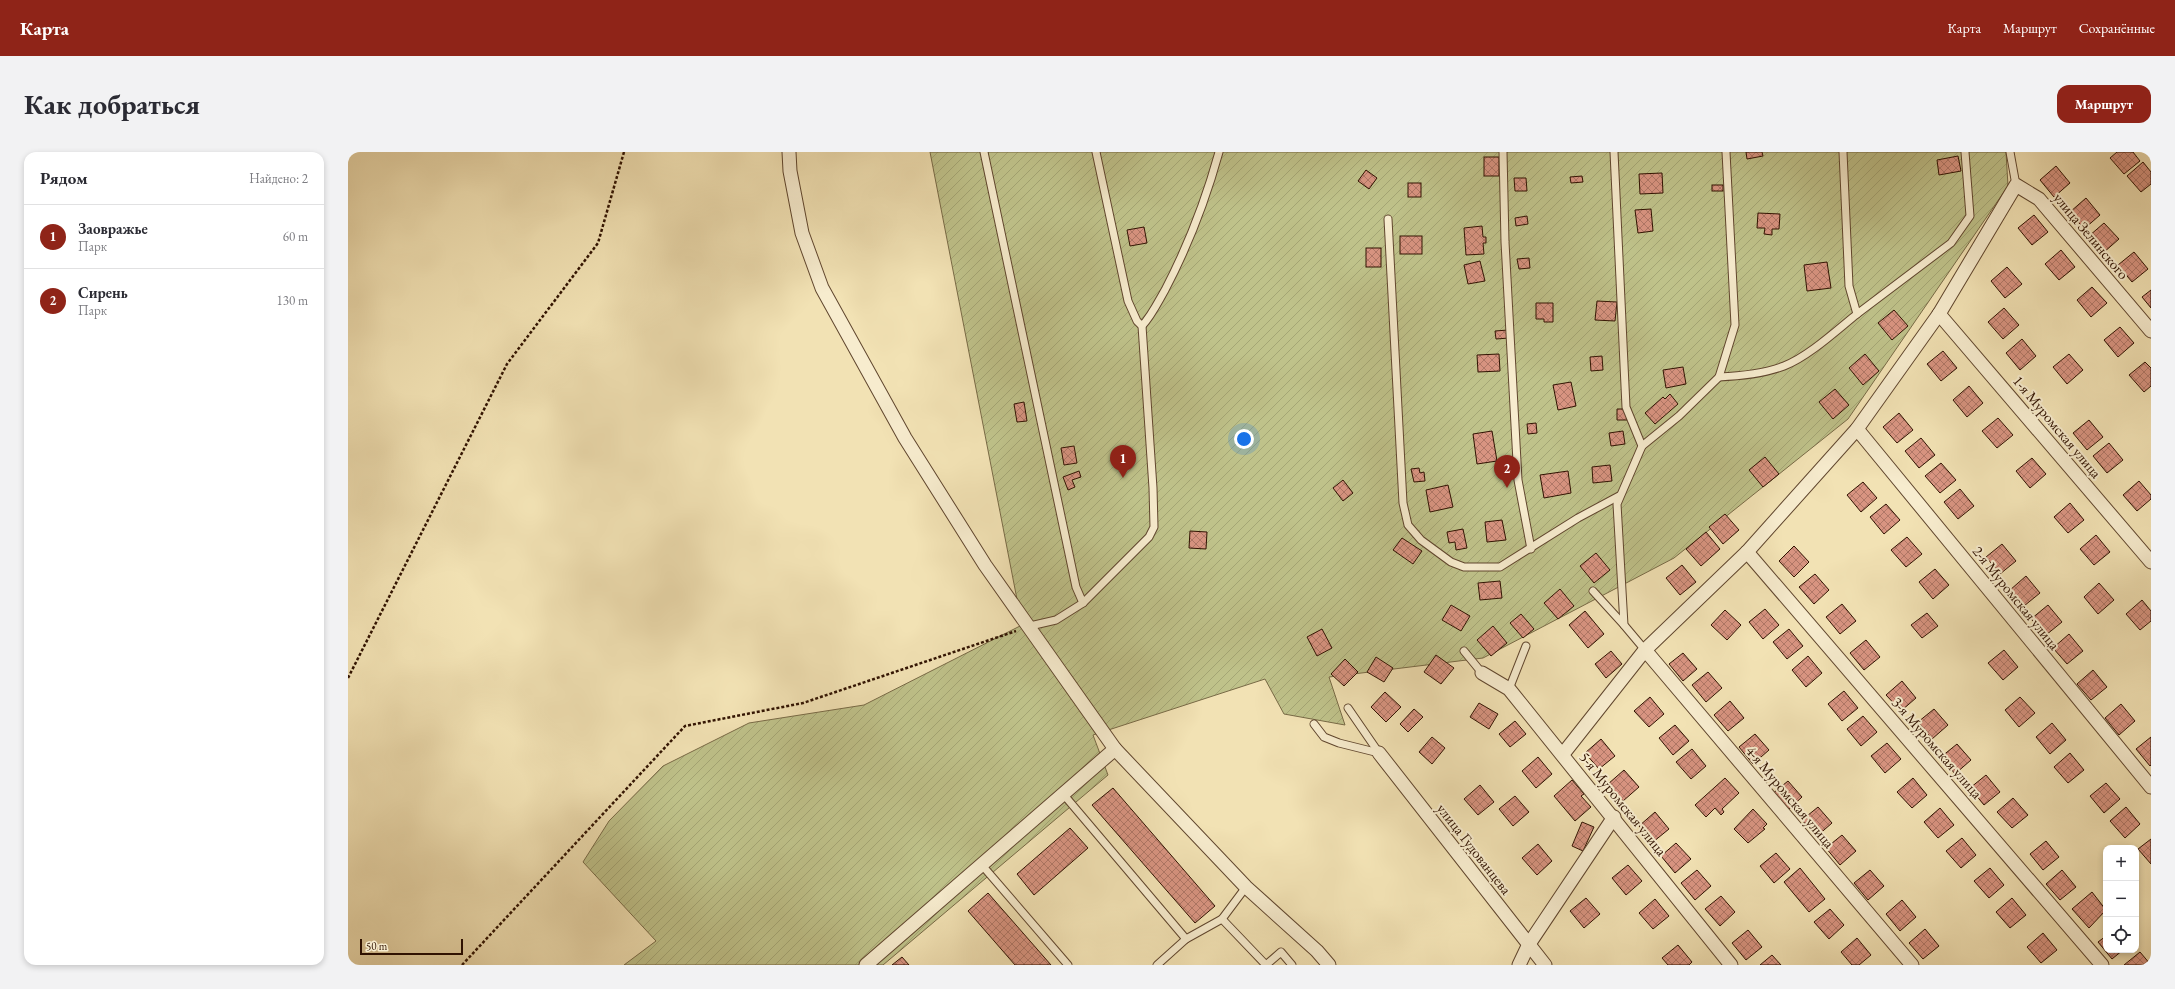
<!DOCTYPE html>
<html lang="ru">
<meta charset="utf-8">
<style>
:root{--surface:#fff;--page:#f2f2f3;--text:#2b2b33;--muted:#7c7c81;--line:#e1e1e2;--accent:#8f2418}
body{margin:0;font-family:"EB Garamond",serif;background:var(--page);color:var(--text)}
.controls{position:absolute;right:12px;bottom:12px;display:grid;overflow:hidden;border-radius:8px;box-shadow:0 2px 6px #0003}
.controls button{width:36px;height:36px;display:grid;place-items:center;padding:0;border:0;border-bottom:1px solid var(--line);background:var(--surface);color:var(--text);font:20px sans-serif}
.scale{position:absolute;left:12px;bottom:10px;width:103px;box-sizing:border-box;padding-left:4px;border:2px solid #301201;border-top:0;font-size:11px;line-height:14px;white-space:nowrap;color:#301201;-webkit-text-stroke:3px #f7ecce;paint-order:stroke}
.you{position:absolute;left:896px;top:287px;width:14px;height:14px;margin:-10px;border:3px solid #fff;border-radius:50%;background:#1a73e8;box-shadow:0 0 0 6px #1a73e833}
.badge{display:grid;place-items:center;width:26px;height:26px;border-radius:50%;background:var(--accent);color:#fff;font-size:13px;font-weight:700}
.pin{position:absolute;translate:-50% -33px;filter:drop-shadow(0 1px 2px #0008)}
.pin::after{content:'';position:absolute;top:21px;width:14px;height:12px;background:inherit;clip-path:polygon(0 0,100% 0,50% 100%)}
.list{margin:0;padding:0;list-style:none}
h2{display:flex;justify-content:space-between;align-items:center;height:52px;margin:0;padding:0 16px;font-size:17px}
h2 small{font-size:13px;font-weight:400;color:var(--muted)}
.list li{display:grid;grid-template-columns:26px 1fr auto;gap:12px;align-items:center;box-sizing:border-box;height:64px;padding:0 16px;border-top:1px solid var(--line)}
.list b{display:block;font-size:15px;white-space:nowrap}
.list p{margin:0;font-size:13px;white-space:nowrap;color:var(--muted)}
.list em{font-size:13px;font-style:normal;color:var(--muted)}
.icon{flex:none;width:22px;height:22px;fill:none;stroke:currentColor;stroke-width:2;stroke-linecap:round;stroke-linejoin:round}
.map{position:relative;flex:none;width:1803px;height:813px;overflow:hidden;border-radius:12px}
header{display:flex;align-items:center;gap:24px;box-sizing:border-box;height:56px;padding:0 20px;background:var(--accent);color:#fff}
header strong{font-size:19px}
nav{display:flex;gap:22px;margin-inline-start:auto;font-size:14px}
.intro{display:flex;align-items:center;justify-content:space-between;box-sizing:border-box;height:96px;padding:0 24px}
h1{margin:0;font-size:28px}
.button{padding:10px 18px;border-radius:12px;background:var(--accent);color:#fff;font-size:14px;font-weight:700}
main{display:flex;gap:24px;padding:0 24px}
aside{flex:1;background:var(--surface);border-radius:12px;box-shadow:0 2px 6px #0003}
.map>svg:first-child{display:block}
.garden{fill:url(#garden-furrows);stroke:#786a46}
.building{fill:url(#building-cross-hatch);stroke:#301201}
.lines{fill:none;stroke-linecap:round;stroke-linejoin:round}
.lane-casing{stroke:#60462e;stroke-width:9}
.street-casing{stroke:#60462e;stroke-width:15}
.path{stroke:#301201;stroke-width:2.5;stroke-dasharray:3 2;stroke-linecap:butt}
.lane{stroke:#f7ecce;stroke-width:7}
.street{stroke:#f7ecce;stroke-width:13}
.labels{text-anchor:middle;stroke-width:4;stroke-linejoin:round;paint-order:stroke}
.street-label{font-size:15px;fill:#301201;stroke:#f7ecce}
</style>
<header>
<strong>Карта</strong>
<nav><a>Карта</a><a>Маршрут</a><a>Сохранённые</a></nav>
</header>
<div class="intro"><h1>Как добраться</h1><a class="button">Маршрут</a></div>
<main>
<aside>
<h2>Рядом<small>Найдено: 2</small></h2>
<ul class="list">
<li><span class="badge">1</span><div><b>Заовражье</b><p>Парк</p></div><em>60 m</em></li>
<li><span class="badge">2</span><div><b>Сирень</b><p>Парк</p></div><em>130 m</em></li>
</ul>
</aside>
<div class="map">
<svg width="1803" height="813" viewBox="0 0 1803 813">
<defs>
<pattern id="garden-furrows" width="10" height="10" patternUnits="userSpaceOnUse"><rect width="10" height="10" fill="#bfc28a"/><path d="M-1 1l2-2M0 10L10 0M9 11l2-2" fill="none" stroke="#a4a675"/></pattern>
<pattern id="building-cross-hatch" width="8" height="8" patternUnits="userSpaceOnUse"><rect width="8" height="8" fill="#d89481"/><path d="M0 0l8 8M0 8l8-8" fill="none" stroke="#b07767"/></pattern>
</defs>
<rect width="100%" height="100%" fill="#f2e2b4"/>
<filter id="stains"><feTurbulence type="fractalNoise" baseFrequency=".005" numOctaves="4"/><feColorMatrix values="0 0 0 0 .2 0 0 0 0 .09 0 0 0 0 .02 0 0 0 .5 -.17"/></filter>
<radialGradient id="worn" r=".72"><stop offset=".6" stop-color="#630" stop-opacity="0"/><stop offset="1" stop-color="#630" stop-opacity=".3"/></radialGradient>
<polygon class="garden" points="582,0 1658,0 1660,34 1500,267 1326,406 1135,506 981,525 997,573 936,562 917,527 745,583 760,623 535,813 276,813 308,789 235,710 261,669 315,614 401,571 516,553 674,473"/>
<g class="building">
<polygon points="1398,0 1414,0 1415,4 1399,7"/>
<polygon points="1769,0 1785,0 1792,9 1776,22 1762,6"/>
<polygon points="1610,4 1613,19 1591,23 1589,8"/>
<rect x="1136" y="5" width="15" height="19"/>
<polygon points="1795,10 1803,20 1803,32 1793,40 1779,24"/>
<polygon points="1708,14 1722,31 1706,45 1692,28"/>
<polygon points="1018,18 1029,26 1021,37 1010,29"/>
<polygon points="1314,21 1315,41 1292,42 1291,22"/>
<polygon points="1234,24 1235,30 1223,31 1222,25"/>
<polygon points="1166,26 1178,26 1179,39 1167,39"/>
<rect x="1060" y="31" width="13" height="14"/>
<rect x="1364" y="33" width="11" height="6"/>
<polygon points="1738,46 1752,63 1736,77 1722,60"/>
<polygon points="1303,57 1305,79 1290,81 1287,58"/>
<polygon points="1410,61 1432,62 1431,77 1424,77 1424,83 1416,82 1417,76 1409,76"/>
<polygon points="1686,63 1700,80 1684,93 1670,76"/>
<polygon points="1179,64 1180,72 1168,74 1167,66"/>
<polygon points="1756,71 1771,87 1755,101 1741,84"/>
<polygon points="1134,74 1135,85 1138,85 1138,91 1135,91 1136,102 1118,103 1116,76"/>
<polygon points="796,75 799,91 782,94 779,78"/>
<rect x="1052" y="84" width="22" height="18"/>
<rect x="1018" y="96" width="15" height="19"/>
<polygon points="1713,98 1727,115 1711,128 1697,112"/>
<polygon points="1786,100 1800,117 1784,130 1770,113"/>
<polygon points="1181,106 1182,116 1171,117 1169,107"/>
<polygon points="1132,109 1137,129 1120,132 1116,113"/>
<polygon points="1479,110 1483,136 1459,139 1456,113"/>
<polygon points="1659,115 1674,132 1657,146 1643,129"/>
<polygon points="1744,135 1759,151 1743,165 1729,148"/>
<polygon points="1803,138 1803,156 1794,145"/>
<polygon points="1249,149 1269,150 1267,169 1247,168"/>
<polygon points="1188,151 1205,151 1205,170 1196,170 1196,167 1188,167"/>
<polygon points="1656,156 1671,173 1655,187 1640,170"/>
<polygon points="1546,158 1560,174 1544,188 1530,171"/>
<polygon points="1772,175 1786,191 1770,205 1756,188"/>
<polygon points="1160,178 1161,186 1148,187 1147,179"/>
<polygon points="1674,187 1688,204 1672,218 1658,201"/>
<polygon points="1595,199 1609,216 1593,229 1579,212"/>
<polygon points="1151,202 1152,219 1130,220 1129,203"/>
<polygon points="1517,202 1531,219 1515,233 1501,216"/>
<polygon points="1721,202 1735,218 1719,232 1705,215"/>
<polygon points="1254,204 1255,218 1243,219 1242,205"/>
<polygon points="1797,210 1803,216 1803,234 1796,240 1781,223"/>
<polygon points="1335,215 1338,232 1318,236 1315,218"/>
<polygon points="1223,230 1228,254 1210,258 1205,233"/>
<polygon points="1621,234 1635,251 1619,265 1605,248"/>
<polygon points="1487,237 1501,253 1485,267 1471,250"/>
<polygon points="1322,242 1330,252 1307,272 1297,261 1315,245 1317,247"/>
<polygon points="676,250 679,269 669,270 666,252"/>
<polygon points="1269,257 1278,257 1279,268 1269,268"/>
<polygon points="1551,261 1565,278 1549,291 1535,275"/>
<polygon points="1650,266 1665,283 1649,296 1634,279"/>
<polygon points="1741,268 1755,285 1739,298 1725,281"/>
<polygon points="1188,271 1189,281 1180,282 1179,272"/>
<polygon points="1144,279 1149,309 1129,312 1125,282"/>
<polygon points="1275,279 1277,292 1263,294 1261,281"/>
<polygon points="1573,286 1587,303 1571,316 1557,299"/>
<polygon points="1761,291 1775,308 1759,321 1745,304"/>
<polygon points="726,294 729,311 716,313 713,296"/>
<polygon points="1417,305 1431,322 1415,335 1401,318"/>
<polygon points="1684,306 1698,322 1682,336 1668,319"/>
<polygon points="1593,311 1608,328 1592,341 1577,324"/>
<polygon points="1262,313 1264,329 1245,331 1244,315"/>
<polygon points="1071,316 1072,321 1076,320 1077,329 1066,330 1063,317"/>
<polygon points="731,319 733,325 724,328 727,335 720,338 715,325"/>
<polygon points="1220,319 1223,341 1196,346 1192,323"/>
<polygon points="995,328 1005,341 995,349 985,336"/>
<polygon points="1791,329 1803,343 1803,347 1789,359 1775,343"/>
<polygon points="1515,330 1529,346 1513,360 1499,343"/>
<polygon points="1100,333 1105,355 1082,360 1078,338"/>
<polygon points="1612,337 1626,354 1610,367 1596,350"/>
<polygon points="1722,351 1736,368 1720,381 1706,365"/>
<polygon points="1538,352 1552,368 1536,382 1522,365"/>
<polygon points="1377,362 1391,378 1375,392 1361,375"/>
<polygon points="1154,368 1158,388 1139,390 1137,370"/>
<polygon points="1115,377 1119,396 1108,398 1107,390 1101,391 1099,380"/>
<polygon points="842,379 859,380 858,397 841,396"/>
<polygon points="1358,380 1372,397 1353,414 1338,397"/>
<polygon points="1748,383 1762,400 1746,413 1732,397"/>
<polygon points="1559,385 1574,402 1558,415 1543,398"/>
<polygon points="1054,386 1074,399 1065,412 1045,398"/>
<polygon points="1654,392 1668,409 1652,422 1638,405"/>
<polygon points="1446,394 1461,410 1446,425 1431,409"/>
<polygon points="1248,401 1262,418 1246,431 1232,414"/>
<polygon points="1334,413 1348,430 1332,443 1318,426"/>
<polygon points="1587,417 1601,433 1585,447 1571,430"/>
<polygon points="1467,422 1481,438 1466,452 1451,435"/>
<polygon points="1678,424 1692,441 1676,454 1662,438"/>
<polygon points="1152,429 1154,446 1132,448 1130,431"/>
<polygon points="1751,431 1766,448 1750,462 1736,445"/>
<polygon points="1212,437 1226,454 1210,467 1196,451"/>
<polygon points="1794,448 1803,459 1803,469 1792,478 1778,462"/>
<polygon points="1494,452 1508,469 1492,482 1478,465"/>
<polygon points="1103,453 1122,464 1113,479 1094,468"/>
<polygon points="1700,453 1714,470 1698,483 1683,467"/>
<polygon points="1417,457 1431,473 1415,487 1401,470"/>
<polygon points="1377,458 1393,473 1379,488 1363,473"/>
<polygon points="1237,459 1256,482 1240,496 1221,473"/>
<polygon points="1579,461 1590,474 1574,486 1563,473"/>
<polygon points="1173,462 1186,477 1175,486 1162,471"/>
<polygon points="1145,474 1159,491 1143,504 1129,488"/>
<polygon points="974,477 984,496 969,504 959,485"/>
<polygon points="1441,477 1455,494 1439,507 1425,490"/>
<polygon points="1721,482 1735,499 1719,512 1705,496"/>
<polygon points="1518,488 1532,505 1516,518 1502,501"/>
<polygon points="1656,498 1670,515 1655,528 1640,511"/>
<polygon points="1263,499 1274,512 1258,526 1247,512"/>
<polygon points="1335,501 1349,517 1335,529 1321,512"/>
<polygon points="1088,503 1106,516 1093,532 1076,520"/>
<polygon points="1460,504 1474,521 1458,535 1444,518"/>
<polygon points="1028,505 1045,516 1036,530 1019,520"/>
<polygon points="997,507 1010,520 996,534 983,522"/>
<polygon points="1745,518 1759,535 1743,548 1729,532"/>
<polygon points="1360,520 1374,536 1358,550 1344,533"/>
<polygon points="1554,529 1568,546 1553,559 1538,543"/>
<polygon points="1496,539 1510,556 1494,569 1480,552"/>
<polygon points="1037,540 1053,555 1038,570 1023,555"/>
<polygon points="1302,545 1316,562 1301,575 1286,559"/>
<polygon points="1672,545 1687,561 1671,575 1657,558"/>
<polygon points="1382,549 1396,566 1380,579 1366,563"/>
<polygon points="1131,551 1150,562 1141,577 1122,565"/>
<polygon points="1773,552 1787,569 1771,583 1757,566"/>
<polygon points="1066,557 1075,565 1060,580 1052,572"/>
<polygon points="1586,557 1600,573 1584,587 1570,570"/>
<polygon points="1515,564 1529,580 1513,594 1499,577"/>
<polygon points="1167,569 1178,582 1162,595 1151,582"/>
<polygon points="1704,571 1718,588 1702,602 1688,585"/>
<polygon points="1327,573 1341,589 1325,603 1311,586"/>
<polygon points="1407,582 1421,598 1405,612 1391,595"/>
<polygon points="1084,585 1097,596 1084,612 1071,600"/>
<polygon points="1803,585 1803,613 1802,614 1788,597"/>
<polygon points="1253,587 1267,604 1251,617 1237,601"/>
<polygon points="1539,591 1553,607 1537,621 1523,604"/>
<polygon points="1609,592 1623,608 1607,622 1593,605"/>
<polygon points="1344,597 1358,614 1343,627 1328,610"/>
<polygon points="1722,601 1736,618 1720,631 1706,615"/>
<polygon points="1190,605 1204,622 1188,636 1174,619"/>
<polygon points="1276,618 1291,635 1275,649 1260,632"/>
<polygon points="1638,623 1652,640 1636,653 1622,636"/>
<polygon points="1377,626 1391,641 1374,657 1376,660 1373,663 1367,656 1358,665 1347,653"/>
<polygon points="1565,626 1579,643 1564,656 1549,640"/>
<polygon points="1224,628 1236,642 1233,644 1243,655 1227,669 1206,644"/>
<polygon points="1440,629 1454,645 1439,659 1424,642"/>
<polygon points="1758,631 1772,647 1756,661 1742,644"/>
<polygon points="1132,633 1146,650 1130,663 1116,647"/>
<polygon points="765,636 867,754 847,771 744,653"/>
<polygon points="1167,644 1181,660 1165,674 1151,657"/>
<polygon points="1665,646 1680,663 1664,676 1649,660"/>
<polygon points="1470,655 1484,671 1468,685 1454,668"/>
<polygon points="1778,655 1792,672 1777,686 1762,669"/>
<polygon points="1592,656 1606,673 1590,686 1576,670"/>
<polygon points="1405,657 1419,672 1415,676 1417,677 1400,691 1386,677"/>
<polygon points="1307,660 1321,677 1305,690 1291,674"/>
<polygon points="1234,670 1246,675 1235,699 1224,694"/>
<polygon points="722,676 740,696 686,743 669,722"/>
<polygon points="1494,683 1508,699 1492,713 1478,696"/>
<polygon points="1614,686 1628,703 1613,716 1598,699"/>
<polygon points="1803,687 1803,712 1790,697"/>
<polygon points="1698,689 1711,705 1695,718 1682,702"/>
<polygon points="1328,691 1343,707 1327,721 1313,704"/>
<polygon points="1190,692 1204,709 1189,723 1174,706"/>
<polygon points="1428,701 1442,717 1426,731 1412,714"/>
<polygon points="1280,713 1294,729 1278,743 1264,726"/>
<polygon points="1452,716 1477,747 1461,760 1436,730"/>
<polygon points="1642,716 1656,733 1641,746 1626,729"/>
<polygon points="1349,718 1363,734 1347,748 1333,731"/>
<polygon points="1522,718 1536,734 1520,748 1506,731"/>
<polygon points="1714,718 1728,735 1712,748 1698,732"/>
<polygon points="1744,740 1758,758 1741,776 1724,757"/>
<polygon points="640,741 703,813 667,813 620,759"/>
<polygon points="1373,744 1387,760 1372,774 1357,757"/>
<polygon points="1238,746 1252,762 1236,776 1222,759"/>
<polygon points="1664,746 1678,763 1662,776 1648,760"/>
<polygon points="1307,747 1321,764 1305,777 1291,761"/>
<polygon points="1554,748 1568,765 1552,779 1538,762"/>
<polygon points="1482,757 1496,773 1481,787 1466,770"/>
<polygon points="1577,777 1591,794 1575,807 1561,791"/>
<polygon points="1400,778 1414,795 1398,808 1384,791"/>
<polygon points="1695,781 1709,798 1693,811 1679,795"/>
<polygon points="1758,784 1758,798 1775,798 1764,807 1750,790"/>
<polygon points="1509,786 1523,803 1511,813 1504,813 1493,800"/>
<polygon points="1330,793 1344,810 1341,813 1320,813 1314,806"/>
<polygon points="1792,800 1803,813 1776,813"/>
<polygon points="1424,803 1433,813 1412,813"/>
<polygon points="554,805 561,813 544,813"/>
</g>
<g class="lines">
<g class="lane-casing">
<g id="lane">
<polyline points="636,0 728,435 735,451"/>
<polyline points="1155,0 1157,90 1170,328 1183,397"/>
<polyline points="1266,0 1278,255 1294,294 1269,352 1276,473 1297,498"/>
<polyline points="1662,0 1668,33"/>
<polyline points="1040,67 1055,351 1060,373 1073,388 1103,410 1116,415 1152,415 1230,366 1271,344"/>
<polyline points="1509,162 1603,91 1622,64 1617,0"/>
<path d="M794,174c10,-11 16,-24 23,-36 23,-44 41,-91 54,-138"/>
<path d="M1371,225c22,-1 44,-3 65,-11 24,-9 53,-36 73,-52l-8,-28 -6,-134"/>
<polyline points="1294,294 1331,264 1371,225 1387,173 1378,0"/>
<polyline points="1245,439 1276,473"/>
<polyline points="682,474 708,468 735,451 801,385 806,375 805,336 794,174 789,169 780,149 748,0"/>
<polyline points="1116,499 1134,521"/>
<polyline points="1161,537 1178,494"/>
<polyline points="1000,556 1031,601"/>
<polyline points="966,572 976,585 991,591 1031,601"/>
<polyline points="716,643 838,787 809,813"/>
<polyline points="633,712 720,813"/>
<polyline points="874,767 918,813"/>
<polyline points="838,787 874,767 898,735"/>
<polyline points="918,813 933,800 944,813"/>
</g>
</g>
<g class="street-casing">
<g id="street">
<polyline points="441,0 442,19 454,81 474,136 557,286 637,413 767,597 898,735 969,799 981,813"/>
<polyline points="1591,162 1803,410"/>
<polyline points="1509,277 1803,635"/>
<polyline points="1399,400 1754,813"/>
<polyline points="1297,498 1564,813"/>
<polyline points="1134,521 1161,537 1383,813"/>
<polyline points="1031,601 1197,813"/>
<polyline points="1215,602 1297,498 1399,400 1509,277 1591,162 1668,33 1691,47 1803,179"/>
<polyline points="518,813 767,597"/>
<polyline points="1171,813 1181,792 1266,665"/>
</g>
</g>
<g class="path">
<polyline points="0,526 159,212 250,91 276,0"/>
<polyline points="114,813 337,574 455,551 668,479"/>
</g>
<use href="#lane" class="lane"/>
<use href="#street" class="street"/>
</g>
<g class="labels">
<g class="street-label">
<text transform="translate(1743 84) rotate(50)" y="5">улица Зелинского</text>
<text transform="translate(1709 275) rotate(50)" y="5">1-я Муромская улица</text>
<text transform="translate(1668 446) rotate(51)" y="5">2-я Муромская улица</text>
<text transform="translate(1589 596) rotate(49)" y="5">3-я Муромская улица</text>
<text transform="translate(1442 645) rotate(50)" y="5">4-я Муромская улица</text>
<text transform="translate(1275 652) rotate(51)" y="5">5-я Муромская улица</text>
<text transform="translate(1126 697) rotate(52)" y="5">улица Гудованцева</text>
</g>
</g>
<rect width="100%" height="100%" filter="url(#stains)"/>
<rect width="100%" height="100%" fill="url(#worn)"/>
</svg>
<div class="controls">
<button>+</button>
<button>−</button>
<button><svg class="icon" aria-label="locate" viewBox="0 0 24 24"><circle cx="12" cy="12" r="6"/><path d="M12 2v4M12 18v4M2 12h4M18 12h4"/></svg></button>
</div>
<div class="scale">50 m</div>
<div class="you"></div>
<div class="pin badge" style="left:775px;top:326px">1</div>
<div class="pin badge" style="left:1159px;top:336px">2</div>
</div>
</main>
